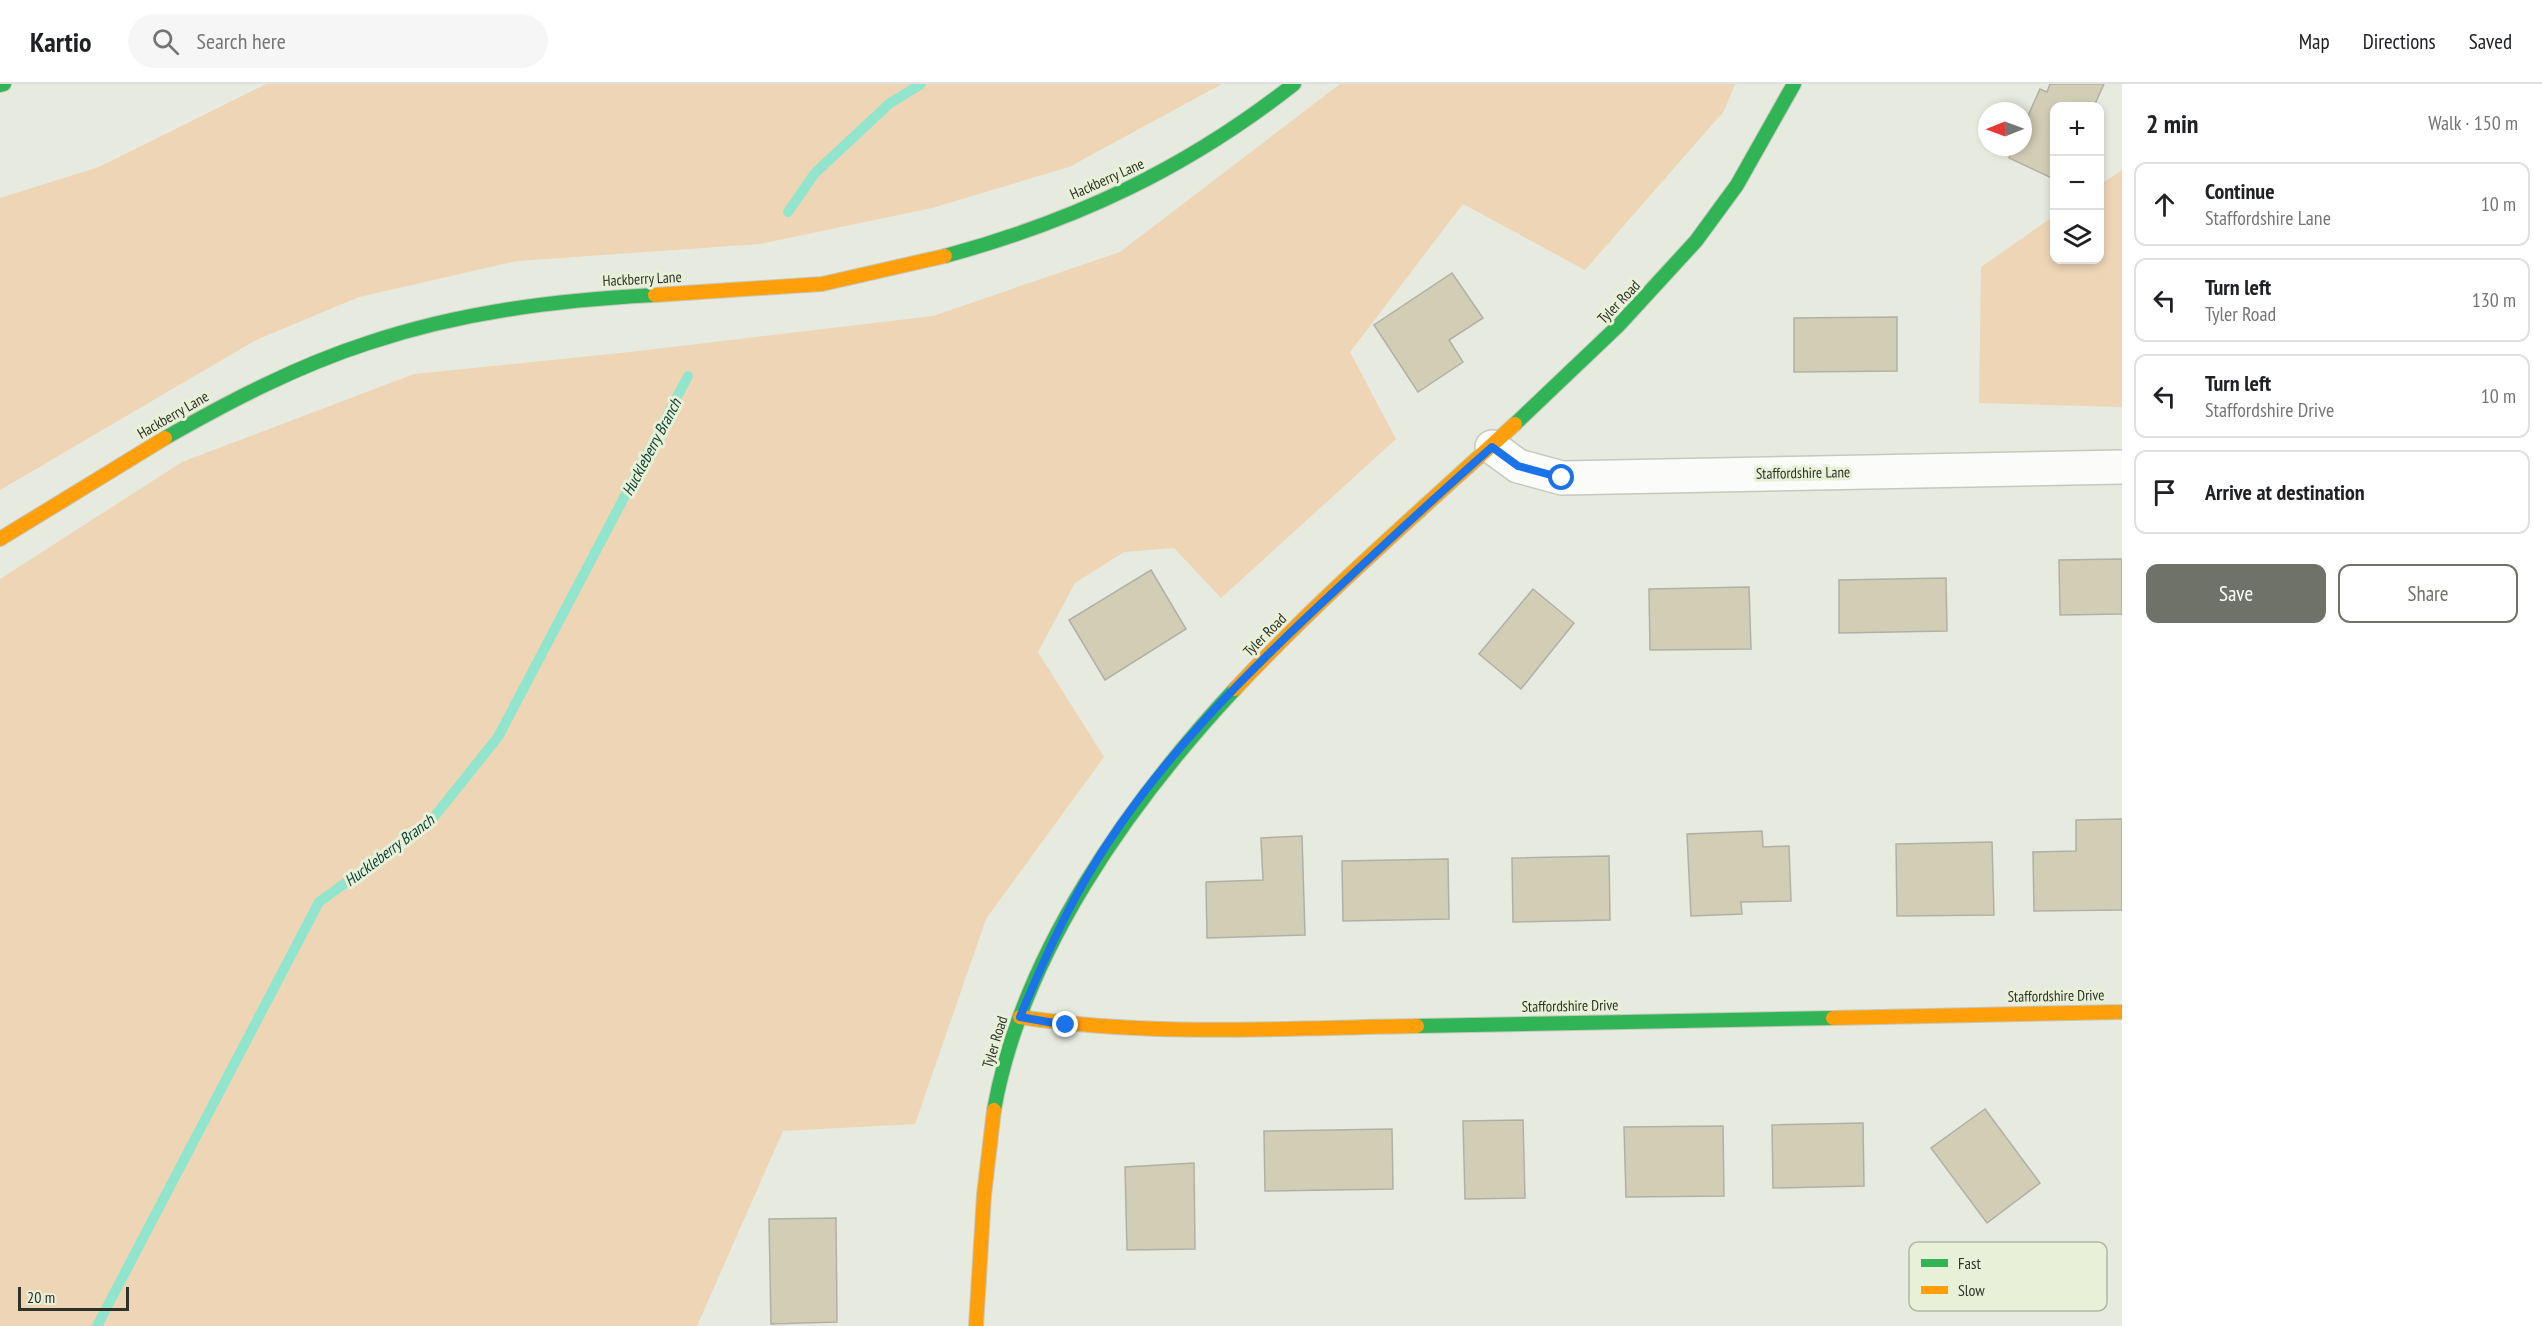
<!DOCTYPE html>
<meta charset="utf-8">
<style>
:root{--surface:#fff;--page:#f6f6f6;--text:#202124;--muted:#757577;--line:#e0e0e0;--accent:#6f7268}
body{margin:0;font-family:"PT Sans Narrow",sans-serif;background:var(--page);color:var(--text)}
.controls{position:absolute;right:18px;top:18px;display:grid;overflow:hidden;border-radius:12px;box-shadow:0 3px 9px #0003}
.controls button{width:54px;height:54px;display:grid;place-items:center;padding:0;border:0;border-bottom:2px solid var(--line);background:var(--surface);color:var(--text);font:30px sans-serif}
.compass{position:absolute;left:1978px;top:18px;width:54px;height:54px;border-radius:50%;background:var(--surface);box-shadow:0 3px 9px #0003;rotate:269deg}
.scale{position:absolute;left:18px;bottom:15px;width:111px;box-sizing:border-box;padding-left:6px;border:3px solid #2f3229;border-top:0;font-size:16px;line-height:21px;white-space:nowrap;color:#2f3229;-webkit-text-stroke:4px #e9f0d8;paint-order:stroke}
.stop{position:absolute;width:18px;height:18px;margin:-14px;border:4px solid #1a73e8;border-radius:50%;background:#fff}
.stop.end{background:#1a73e8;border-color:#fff;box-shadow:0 2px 6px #0008}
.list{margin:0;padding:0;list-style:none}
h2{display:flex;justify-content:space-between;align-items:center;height:78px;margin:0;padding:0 24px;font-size:26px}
h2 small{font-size:20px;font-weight:400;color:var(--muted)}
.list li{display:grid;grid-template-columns:39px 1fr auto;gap:18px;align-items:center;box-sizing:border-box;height:84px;margin:0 12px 12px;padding:0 12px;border:2px solid var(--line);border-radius:12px}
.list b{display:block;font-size:22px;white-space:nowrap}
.list p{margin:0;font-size:20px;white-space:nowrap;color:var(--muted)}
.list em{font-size:20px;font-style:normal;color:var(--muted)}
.actions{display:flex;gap:12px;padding:18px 24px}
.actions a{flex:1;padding:14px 0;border:2px solid var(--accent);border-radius:12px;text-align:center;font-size:21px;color:var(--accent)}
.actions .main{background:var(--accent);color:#fff}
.icon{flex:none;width:33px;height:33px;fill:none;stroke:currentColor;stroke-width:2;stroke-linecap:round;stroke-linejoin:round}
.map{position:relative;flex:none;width:2122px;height:1242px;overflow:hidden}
header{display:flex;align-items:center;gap:36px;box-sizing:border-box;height:84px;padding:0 30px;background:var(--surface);border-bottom:2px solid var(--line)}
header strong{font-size:28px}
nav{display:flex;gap:33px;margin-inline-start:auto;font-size:21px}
.search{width:420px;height:54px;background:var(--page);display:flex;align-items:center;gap:15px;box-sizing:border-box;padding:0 21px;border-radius:33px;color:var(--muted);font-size:22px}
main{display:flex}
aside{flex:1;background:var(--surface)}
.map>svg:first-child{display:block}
.green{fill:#eed5b6}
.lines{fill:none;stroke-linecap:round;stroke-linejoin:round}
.stream{stroke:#92e5cd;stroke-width:10}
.building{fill:#d2ceb6;stroke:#b1b0a6;stroke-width:1.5}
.street-casing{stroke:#c5c8bd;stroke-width:36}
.fast-casing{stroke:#c5c8bd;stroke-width:16}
.slow-casing{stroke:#c5c8bd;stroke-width:16}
.street{stroke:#fbfcfa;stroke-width:33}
.fast{stroke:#30b455;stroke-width:14}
.slow{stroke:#ff9f0a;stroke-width:14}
.route{stroke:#1a73e8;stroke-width:8}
.labels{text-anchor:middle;stroke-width:6;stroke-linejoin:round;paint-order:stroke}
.street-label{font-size:15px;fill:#2f3229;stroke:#e9f0d8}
.water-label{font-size:16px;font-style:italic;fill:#073f33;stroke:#e9f0d8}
.key{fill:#e9f0d8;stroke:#b1b7a4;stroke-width:1.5}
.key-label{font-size:16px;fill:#2f3229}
</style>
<header>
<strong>Kartio</strong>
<div class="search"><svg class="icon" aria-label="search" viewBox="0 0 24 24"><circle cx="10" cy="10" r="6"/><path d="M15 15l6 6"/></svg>Search here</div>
<nav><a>Map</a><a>Directions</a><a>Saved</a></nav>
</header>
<main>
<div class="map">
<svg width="2122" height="1242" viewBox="0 0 2122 1242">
<rect width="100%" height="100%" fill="#e7eade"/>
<g class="green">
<polygon points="266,0 1222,0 1069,83 932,124 760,160 517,177 359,213 256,256 0,406 0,114 99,83"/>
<polygon points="1340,0 1735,0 1724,27 1585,186 1463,120 1350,268 1396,355 1221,514 1174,464 1124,468 1075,499 1038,568 1104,673 986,835 915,1040 783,1047 697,1242 0,1242 0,495 182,378 414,290 630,268 933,232 1120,168"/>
<polygon points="2122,86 2122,323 1979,319 1981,183 2054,132 2054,176 2100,176 2100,101"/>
</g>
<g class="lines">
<g class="stream">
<polyline points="788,128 815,89 889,20 921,0"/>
<polyline points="97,1242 319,818 430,738 498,653 688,292"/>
</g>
</g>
<g class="building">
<polygon points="2050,0 2104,0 2094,22 2054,22 2054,95 2009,74 2014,63 2023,63 2023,43 2040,5 2047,8"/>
<polygon points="1452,189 1483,234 1449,256 1463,278 1418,308 1374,241"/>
<polygon points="1897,233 1897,287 1794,288 1794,234"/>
<polygon points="2122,475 2122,530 2060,531 2059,476"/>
<polygon points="1151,486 1186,545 1105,596 1069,536"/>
<polygon points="1946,494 1947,547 1839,549 1839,496"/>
<polygon points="1749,503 1751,565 1650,566 1649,505"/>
<polygon points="1533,505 1574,539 1521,605 1479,570"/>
<polygon points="2122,735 2122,826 2034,827 2033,768 2076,767 2076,736"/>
<polygon points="1762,747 1763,763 1789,762 1791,817 1741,818 1742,830 1691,832 1687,750"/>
<polygon points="1302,752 1305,851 1207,854 1206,798 1263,796 1261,754"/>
<polygon points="1992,758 1994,831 1897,832 1896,760"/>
<polygon points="1609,772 1610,836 1513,838 1512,774"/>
<polygon points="1448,775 1449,835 1343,837 1342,777"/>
<polygon points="1985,1025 2040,1099 1987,1139 1931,1064"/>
<polygon points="1523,1036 1525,1114 1465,1115 1463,1037"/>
<polygon points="1863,1039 1864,1102 1773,1104 1772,1041"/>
<polygon points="1723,1042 1724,1112 1626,1113 1624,1043"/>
<polygon points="1392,1045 1393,1105 1265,1107 1264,1047"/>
<polygon points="1194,1079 1195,1165 1127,1166 1125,1083"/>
<polygon points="836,1134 837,1238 771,1240 769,1135"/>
</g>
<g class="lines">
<g class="street-casing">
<polyline id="street" points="1492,363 1518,382 1562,394 2122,383"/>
</g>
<g class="fast-casing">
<g id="fast">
<polyline points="0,1 4,0"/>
<path d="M945,172c132,-36 242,-88 349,-172"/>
<polyline points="1515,340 1618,242 1696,157 1737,101 1794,0"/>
<path d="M165,354c65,-37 132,-72 203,-95 93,-31 189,-43 287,-48"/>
<polyline points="1417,942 1833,934"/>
<path d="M994,1026c28,-157 135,-307 241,-421"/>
</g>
</g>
<g class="slow-casing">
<g id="slow">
<polyline points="655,211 822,200 945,172"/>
<polyline points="0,455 165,354"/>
<path d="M1235,605c88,-94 185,-178 280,-265"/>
<path d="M1020,933c131,20 265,11 397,9"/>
<polyline points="1833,934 2122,928"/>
<polyline points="976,1242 984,1111 994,1026"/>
</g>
</g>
<use href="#street" class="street"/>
<use href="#fast" class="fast"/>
<use href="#slow" class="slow"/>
</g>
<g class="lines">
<path class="route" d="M1066,941l-46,-8c19,-46 39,-92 64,-135 65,-114 162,-209 257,-297 50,-47 100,-93 151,-138l26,19 44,12"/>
</g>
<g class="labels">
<g class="street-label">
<text transform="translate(1107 95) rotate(-24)" y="5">Hackberry Lane</text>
<text transform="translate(642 195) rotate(-3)" y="5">Hackberry Lane</text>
<text transform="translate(1619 218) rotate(-46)" y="5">Tyler Road</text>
<text transform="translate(173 331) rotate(-30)" y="5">Hackberry Lane</text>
<text transform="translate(1803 389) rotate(-1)" y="5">Staffordshire Lane</text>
<text transform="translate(1265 551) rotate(-45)" y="5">Tyler Road</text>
<text transform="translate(2056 912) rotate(-1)" y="5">Staffordshire Drive</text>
<text transform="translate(1570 922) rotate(-1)" y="5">Staffordshire Drive</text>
<text transform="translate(995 958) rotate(-73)" y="5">Tyler Road</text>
</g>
<g class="water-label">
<text transform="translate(651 363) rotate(-62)" y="6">Huckleberry Branch</text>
<text transform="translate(389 766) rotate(-37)" y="6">Huckleberry Branch</text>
</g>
</g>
<rect x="1909" y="1158" width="198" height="69" rx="9" class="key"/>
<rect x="1921" y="1175" width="27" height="8" fill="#30b455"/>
<rect x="1921" y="1202" width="27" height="8" fill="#ff9f0a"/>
<g class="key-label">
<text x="1958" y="1185">Fast</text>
<text x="1958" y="1212">Slow</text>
</g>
</svg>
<div class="controls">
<button>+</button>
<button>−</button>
<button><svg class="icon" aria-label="layers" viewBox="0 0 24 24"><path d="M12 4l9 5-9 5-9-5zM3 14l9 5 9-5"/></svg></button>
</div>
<svg class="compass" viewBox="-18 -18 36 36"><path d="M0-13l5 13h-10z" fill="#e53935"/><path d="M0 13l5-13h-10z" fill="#757577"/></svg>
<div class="scale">20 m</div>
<div class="stop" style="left:1562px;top:394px"></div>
<div class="stop end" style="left:1066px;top:941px"></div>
</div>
<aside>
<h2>2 min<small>Walk · 150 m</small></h2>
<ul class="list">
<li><svg class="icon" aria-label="ahead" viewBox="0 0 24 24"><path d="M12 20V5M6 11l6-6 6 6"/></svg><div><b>Continue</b><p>Staffordshire Lane</p></div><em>10 m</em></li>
<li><svg class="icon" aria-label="left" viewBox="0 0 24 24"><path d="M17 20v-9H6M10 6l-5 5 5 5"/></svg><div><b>Turn left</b><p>Tyler Road</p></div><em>130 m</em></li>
<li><svg class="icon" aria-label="left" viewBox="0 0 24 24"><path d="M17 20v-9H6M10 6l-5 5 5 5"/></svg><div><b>Turn left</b><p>Staffordshire Drive</p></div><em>10 m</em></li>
<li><svg class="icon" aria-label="arrive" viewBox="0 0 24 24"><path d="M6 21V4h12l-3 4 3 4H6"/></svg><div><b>Arrive at destination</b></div></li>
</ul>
<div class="actions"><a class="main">Save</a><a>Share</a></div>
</aside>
</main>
